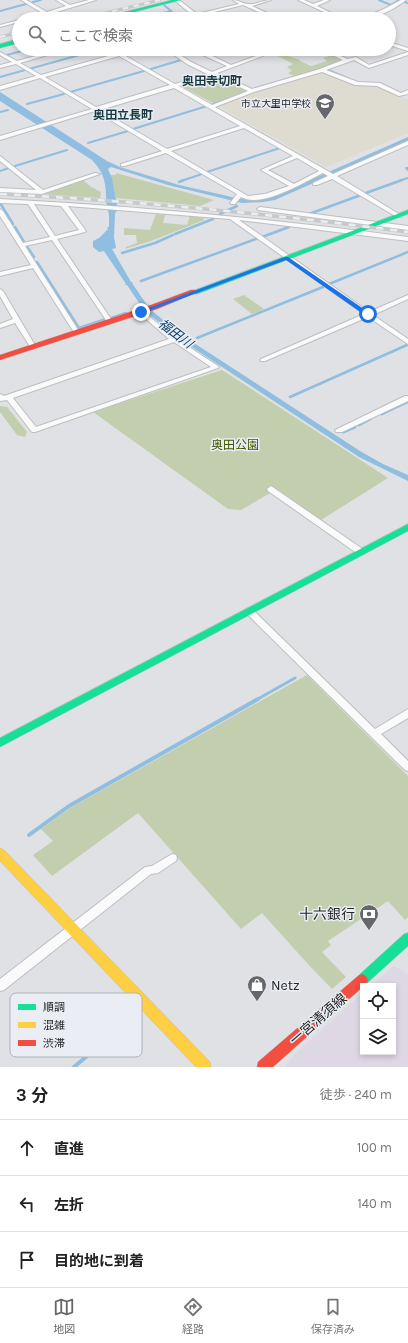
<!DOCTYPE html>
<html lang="ja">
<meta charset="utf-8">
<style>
:root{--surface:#fff;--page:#f6f6f6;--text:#222;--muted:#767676;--line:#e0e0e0;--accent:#66676a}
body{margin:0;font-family:Karla,"Noto Sans JP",sans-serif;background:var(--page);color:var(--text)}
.controls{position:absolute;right:12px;bottom:12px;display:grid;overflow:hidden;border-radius:0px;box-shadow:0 2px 6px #0003}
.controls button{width:36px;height:36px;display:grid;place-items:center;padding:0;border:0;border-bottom:1px solid var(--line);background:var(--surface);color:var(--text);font:20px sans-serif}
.stop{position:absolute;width:12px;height:12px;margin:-9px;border:3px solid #1a73e8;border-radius:50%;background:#fff}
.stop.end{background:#1a73e8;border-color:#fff;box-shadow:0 1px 4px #0008}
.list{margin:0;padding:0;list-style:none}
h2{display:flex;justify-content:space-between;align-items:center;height:52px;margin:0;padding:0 16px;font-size:17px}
h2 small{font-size:13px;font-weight:400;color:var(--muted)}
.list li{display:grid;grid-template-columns:26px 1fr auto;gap:12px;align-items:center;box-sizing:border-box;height:56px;padding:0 16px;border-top:1px solid var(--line)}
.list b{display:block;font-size:15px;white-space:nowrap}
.list em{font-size:13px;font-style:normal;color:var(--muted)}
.icon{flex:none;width:22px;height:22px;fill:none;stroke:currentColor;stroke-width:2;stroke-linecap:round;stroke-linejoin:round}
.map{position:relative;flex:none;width:408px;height:1067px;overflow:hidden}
.search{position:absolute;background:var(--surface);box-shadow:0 2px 6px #0003;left:12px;right:12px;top:12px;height:44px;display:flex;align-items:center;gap:10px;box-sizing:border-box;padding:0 14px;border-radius:22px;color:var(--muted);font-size:15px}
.sheet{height:220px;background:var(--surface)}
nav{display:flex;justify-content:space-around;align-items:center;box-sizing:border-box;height:56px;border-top:1px solid var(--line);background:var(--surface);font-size:11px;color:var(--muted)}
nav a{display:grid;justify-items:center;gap:2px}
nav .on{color:var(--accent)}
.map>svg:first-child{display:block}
.commercial{fill:#ded8e5}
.education{fill:#dedbd1}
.green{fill:#c3ceaf}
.water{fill:#8fbee0}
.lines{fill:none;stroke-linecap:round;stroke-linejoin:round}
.stream-far3{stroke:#8fbee0;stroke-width:2}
.stream-far2{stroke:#8fbee0;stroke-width:2.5}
.stream-far1{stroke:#8fbee0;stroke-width:3}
.stream{stroke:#8fbee0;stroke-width:4}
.street-casing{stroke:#bcbec0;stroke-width:2}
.fast-casing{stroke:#bcbec0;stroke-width:1}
.slow-casing{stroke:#bcbec0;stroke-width:1}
.jam-casing{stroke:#bcbec0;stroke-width:1}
.street{fill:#fafafb;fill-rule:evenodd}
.fast{fill:#16e098;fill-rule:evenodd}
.slow{fill:#ffcf43;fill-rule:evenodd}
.jam{fill:#f24e42;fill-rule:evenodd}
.rail-far1-casing{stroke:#c7c8c8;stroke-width:3}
.rail-casing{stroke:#c7c8c8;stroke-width:3.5}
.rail-far1{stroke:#eaeef4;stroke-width:2;stroke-dasharray:5.5;stroke-linecap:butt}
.rail{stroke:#eaeef4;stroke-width:2.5;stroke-dasharray:7;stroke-linecap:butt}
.route{fill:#1a73e8}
.labels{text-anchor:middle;stroke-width:3;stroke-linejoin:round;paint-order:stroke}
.far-poi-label{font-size:10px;fill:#252629;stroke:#eaeef4;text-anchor:end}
.far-quarter-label{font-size:12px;font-weight:bold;fill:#193a41;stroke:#eaeef4}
.park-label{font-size:12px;fill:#425400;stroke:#eaeef4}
.water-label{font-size:13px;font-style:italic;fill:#0d4161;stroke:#eaeef4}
.near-poi-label{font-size:14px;fill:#252629;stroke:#eaeef4;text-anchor:end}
.near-street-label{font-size:14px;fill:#252629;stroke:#eaeef4}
.key{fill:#eaeef4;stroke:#afb2b7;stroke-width:1}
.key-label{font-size:11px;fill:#252629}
</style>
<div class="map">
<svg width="408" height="1067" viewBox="0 0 408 1067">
<rect width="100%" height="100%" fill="#dfe1e4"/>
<polygon class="commercial" points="394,966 408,974 408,1067 285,1067 296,1053 363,993 363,1052 393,1052 393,986 371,986"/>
<polygon class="education" points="320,72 326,72 356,85 378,85 408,100 408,133 326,167 218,106 231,99"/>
<g class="green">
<polygon points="282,51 285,52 285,55 300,60 300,61 311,66 327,61 323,58 329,56 324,53 326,52 341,60 296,77 288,73 292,71 287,67 293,64 274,54"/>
<polygon points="215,75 246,90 244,91 246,91 213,103 181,86"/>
<polygon points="116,173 214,200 200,206 116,198 111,175 116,175"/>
<polygon points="83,180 91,187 101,192 100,198 41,194"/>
<polygon points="156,214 165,215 163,223 187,225 190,216 203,218 204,220 151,241 125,249 126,247 137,243 136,235 124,235 124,228 150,230"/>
<polygon points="244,295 264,309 252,314 233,299"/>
<polygon points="222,370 388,478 321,520 277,489 241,510 228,509 93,412"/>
<polygon points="0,406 7,407 27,432 25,437 17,435 0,412"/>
<polygon points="307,675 408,776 408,917 405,920 388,901 328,941 331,945 322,952 346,977 332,989 307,963 262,913 241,929 138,813 52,876 33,855 53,841 41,829 70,808"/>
</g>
<path class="water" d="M0,92l107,69 13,6 59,18 62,14h21l12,-3 134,-59v4l-133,59 -12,2 -21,1 -74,-18 -57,-18 -3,2 4,9 6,32 -3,3 -1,24 2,11 -4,1 19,33h2l-1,1 17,25 28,24 183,119 23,13 25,11v6l-49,-24 -181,-119 -34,-28 -17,-25h-2l1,-1 -22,-33 -5,1 -6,-5v-6l6,-3 9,-9 -1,-2h2v-13h-1l1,-1c-3,-5 -2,-10 -3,-16 0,-15 -3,-26 -14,-37l-92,-59z"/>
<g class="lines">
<g class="stream-far3">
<polyline points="379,0 391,5 399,0"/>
<polyline points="33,2 41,0"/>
<polyline points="405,2 408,3"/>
<polyline points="164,5 178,17"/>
<polyline points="0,11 26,4"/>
<polyline points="140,19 171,11"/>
<polyline points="265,19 271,17"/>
<polyline points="319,49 329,53"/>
<polyline points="7,55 29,49"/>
<polyline points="29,69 101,49"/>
<polyline points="151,69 181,60 178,58"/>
<polyline points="326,69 347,78"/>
<polyline points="312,72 338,62"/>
<polyline points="0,77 25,70"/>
<polyline points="368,83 382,84"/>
<polyline points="70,92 144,71"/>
<polyline points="27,104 64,94"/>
<polyline points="213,104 244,93"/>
<polyline points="0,112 8,110"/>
<polyline points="133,129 207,106"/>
<polyline points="88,143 128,131"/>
<polyline points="15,166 67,150"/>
<polyline points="408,168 406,168 408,170"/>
<polyline points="0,171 9,168"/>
<polyline points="207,172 280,148"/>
<polyline points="181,181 202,174"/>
<polyline points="399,181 408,178"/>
</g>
<g class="stream-far2">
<polyline points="179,182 184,180"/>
<polyline points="366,193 402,180"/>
<polyline points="0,203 13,224"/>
<polyline points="220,214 237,206"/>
<polyline points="309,214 361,195"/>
<polyline points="15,227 24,242"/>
<polyline points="175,234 213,219"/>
<polyline points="262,237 289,227"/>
<polyline points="26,245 34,257"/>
<polyline points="122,253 155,243 173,235"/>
<polyline points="37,262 79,328 106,319"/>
<polyline points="141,281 256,239"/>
<polyline points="329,284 408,252"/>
<polyline points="111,318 126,313"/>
<polyline points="197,338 323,287"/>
<polyline points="290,397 407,345"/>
<polyline points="390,410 408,402"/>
</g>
<g class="stream-far1">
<polyline points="382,414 392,409"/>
<polyline points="359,425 370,419"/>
<polyline points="343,432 355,427"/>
<polyline points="256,700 295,678"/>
</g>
<g class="stream">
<polyline points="29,835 69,806 258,699"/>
<polyline points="74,1067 136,1015"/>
</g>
<g class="street-casing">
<g id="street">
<polygon points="21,0 26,0 47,12 66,6 56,0 61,0 70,5 89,0 96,0 50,14 58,19 53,19 45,15 30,19 23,19 42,13"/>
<path d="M174,0h5l18,14 42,-10 -6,-4c6,0 10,4 16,4 5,1 15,-4 22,-4l-19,6 28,13h-6l-31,-14 -41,10 10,4c-6,0 -13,-4 -19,-3 -7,0 -13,3 -20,3l18,-5z"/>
<polygon points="298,0 304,0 313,4 324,0 330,0 317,6 344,19 338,19 330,15 317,19 310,19 326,13"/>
<path d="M401,0h5c-11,9 -31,19 -45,19l25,-11z"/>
<polygon points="118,13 127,19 122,19 116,14"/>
<polygon points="19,20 19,22 0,27 0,25"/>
<polygon points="389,42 408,48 408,51 389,45"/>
<path d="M61,49h7l-48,14 21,12 74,-21 -7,-5h5l7,4 14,-4h7l-17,6 51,29 32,-10 -20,-10 -22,-15h5l6,3 12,-3h10l33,16 44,-16h6l-64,24 35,16 68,-20 23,-9 -23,-11h6l21,10 9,-2 13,8 39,-13v3l-39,13 -15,-8 -28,10 32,12 22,1 21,10 7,-3v4l-9,2 -22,-10 -22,-1 -33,-13 -68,20 -39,15 118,67 75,-33v4l-71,31 65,40 -1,1h-4l-65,-38 -15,6h-4v-2l15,-7 -5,-3c-19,9 -62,36 -82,24l-6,7h-4l-1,-1 7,-9 -71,-41 -41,13h-4v-2l41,-13 -67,-40 -95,29v-4l92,-27 -52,-31 -40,12v-4l36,-10 -20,-12 -16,4v-3l12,-3 -12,-7v-3l17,9zM194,51l33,15 -15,6 -21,-10 -12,-8zM119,56l51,29 -74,22 -51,-30zM214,75l34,16 -36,14 -33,-19zM174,88l66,38 -73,23 -67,-39zM244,128l49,28 -32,14 28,16 -24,8 -17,2 -77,-45zM297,158l22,13 -25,13 -26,-14z"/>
<polygon points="0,156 43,190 95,173 100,174 42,194 0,192 0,188 36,190 0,161"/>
<path d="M0,199c137,7 272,20 408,38v4l-169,-21 130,92 39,-17v4l-35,16 35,24v5l-40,-27 -103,44h-4l-1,-1 1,-1 103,-45 -134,-95 -162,-13 18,25 -1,1 -28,7 56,83 -1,1h-4l-56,-83 -27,6 55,87 -1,1h-4l-42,-66 -33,8v-4l31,-7 -31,-49v-7l3,2 20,32 27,-6 -22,-33 -28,-1zM34,204l27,2 18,24 -24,6z"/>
<polygon points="260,207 408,226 408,230 258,210 257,209"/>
<polygon points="0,289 3,291 36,347 35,348 31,348 15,323 0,328 0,324 13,319 0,296"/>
<path d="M141,310l2,1 29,25 46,30 1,1 -1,1 -183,64h-3l-25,-32 -7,1v-7l4,2 165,-57 -30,-26 -1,-1zM174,342l37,25 -175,60 -23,-29z"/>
<polygon points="405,396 408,396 408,401 342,432 336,432 335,430"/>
<polygon points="271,486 364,550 365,552 364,554 358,554 268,491 267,489"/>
<polygon points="249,608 252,609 375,729 408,709 408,718 381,734 408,761 408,771 405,770 246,613 245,611 246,609"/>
<polygon points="172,854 176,855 177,858 176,861 158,873 151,874 4,990 0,991 0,979 145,867 152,866"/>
</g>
</g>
<g class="fast-casing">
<g id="fast">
<polygon points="172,0 181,0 106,19 97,19"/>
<polygon points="19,39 19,43 0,48 0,44"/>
<polygon points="408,210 408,214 197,294 194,294 190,292"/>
<polygon points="408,524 408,531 0,747 0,738"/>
<polygon points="408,933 408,946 366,984 362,986 358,984 356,980 358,976 404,934"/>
</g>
</g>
<g class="slow-casing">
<polygon id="slow" points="0,848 4,850 210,1062 211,1067 196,1067 0,861"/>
</g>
<g class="jam-casing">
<g id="jam">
<polygon points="191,290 194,290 198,292 157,309 0,360 0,355 151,305"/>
<polygon points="362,974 366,976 368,980 366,984 273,1067 257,1067 258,1062 358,976"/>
</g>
</g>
<use href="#street" class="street"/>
<use href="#fast" class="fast"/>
<use href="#slow" class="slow"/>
<use href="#jam" class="jam"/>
<g class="rail-far1-casing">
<g id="rail-far1">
<polyline points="80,19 160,0"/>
<polyline points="0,37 19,32"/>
</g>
</g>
<g class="rail-casing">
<path id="rail" d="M0,194c137,7 272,20 408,38"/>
</g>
<use href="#rail-far1" class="rail-far1"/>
<use href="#rail" class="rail"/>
</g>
<polygon class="route" points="285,257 288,257 371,314 366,316 286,260 143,313 138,312"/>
<defs>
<g id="school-pin" transform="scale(1)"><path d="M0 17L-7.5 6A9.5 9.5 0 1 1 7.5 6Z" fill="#66676a" stroke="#eaeef4"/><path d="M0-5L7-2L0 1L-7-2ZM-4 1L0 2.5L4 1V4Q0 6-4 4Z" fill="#fff"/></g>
<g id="bank-pin" transform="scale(1)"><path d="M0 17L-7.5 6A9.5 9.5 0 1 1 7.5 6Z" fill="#66676a" stroke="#eaeef4"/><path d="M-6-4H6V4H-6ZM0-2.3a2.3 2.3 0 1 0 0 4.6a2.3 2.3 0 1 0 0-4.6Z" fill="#fff"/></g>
<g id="shop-pin" transform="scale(1)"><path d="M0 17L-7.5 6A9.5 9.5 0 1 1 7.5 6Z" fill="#66676a" stroke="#eaeef4"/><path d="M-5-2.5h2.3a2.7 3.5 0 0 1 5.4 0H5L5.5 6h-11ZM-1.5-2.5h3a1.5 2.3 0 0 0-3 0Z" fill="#fff"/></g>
</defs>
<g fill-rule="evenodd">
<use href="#school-pin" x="325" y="103"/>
<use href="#bank-pin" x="369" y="914"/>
<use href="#shop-pin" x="257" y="985"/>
</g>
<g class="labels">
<g class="far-poi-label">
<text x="311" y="107">市立大里中学校</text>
</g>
<g class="far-quarter-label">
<text x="212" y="85">奥田寺切町</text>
<text x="123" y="119">奥田立長町</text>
</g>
<g class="park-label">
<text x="235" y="449">奥田公園</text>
</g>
<g class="water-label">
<text transform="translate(176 333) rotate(37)" y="5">福田川</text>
</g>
<g class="near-poi-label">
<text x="355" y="919">十六銀行</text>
<text x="271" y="990" text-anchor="start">Netz</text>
</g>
<g class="near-street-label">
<text transform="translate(318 1019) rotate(-41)" y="5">一宮清須線</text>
</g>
</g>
<rect x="10" y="993" width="132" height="64" rx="6" class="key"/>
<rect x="18" y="1004" width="18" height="6" fill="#16e098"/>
<rect x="18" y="1022" width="18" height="6" fill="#ffcf43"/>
<rect x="18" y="1040" width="18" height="6" fill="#f24e42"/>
<g class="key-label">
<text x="43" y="1011">順調</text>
<text x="43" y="1029">混雑</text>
<text x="43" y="1047">渋滞</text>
</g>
</svg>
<div class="controls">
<button><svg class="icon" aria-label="locate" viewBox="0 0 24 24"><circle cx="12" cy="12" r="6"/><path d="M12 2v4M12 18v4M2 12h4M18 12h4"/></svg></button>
<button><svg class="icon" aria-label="layers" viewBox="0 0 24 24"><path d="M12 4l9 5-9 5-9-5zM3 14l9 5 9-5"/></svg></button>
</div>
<div class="stop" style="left:368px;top:314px"></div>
<div class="stop end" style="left:141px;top:312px"></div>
<div class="search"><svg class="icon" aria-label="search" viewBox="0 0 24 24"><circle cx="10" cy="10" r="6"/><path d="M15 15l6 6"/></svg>ここで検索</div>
</div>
<section class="sheet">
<h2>3 分<small>徒歩 · 240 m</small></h2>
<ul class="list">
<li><svg class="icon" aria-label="ahead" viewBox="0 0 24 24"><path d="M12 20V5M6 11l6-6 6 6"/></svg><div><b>直進</b></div><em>100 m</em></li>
<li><svg class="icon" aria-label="left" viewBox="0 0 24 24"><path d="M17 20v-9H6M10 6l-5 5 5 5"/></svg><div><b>左折</b></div><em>140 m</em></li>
<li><svg class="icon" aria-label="arrive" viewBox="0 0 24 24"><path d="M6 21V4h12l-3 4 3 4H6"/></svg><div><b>目的地に到着</b></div></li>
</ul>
</section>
<nav>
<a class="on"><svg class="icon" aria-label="map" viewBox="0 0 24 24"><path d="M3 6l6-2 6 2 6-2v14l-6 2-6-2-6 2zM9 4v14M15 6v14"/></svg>地図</a>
<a><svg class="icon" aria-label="directions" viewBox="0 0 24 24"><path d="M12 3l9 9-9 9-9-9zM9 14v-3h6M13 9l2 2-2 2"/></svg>経路</a>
<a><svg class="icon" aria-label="saved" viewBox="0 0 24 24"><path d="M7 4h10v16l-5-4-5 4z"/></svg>保存済み</a>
</nav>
